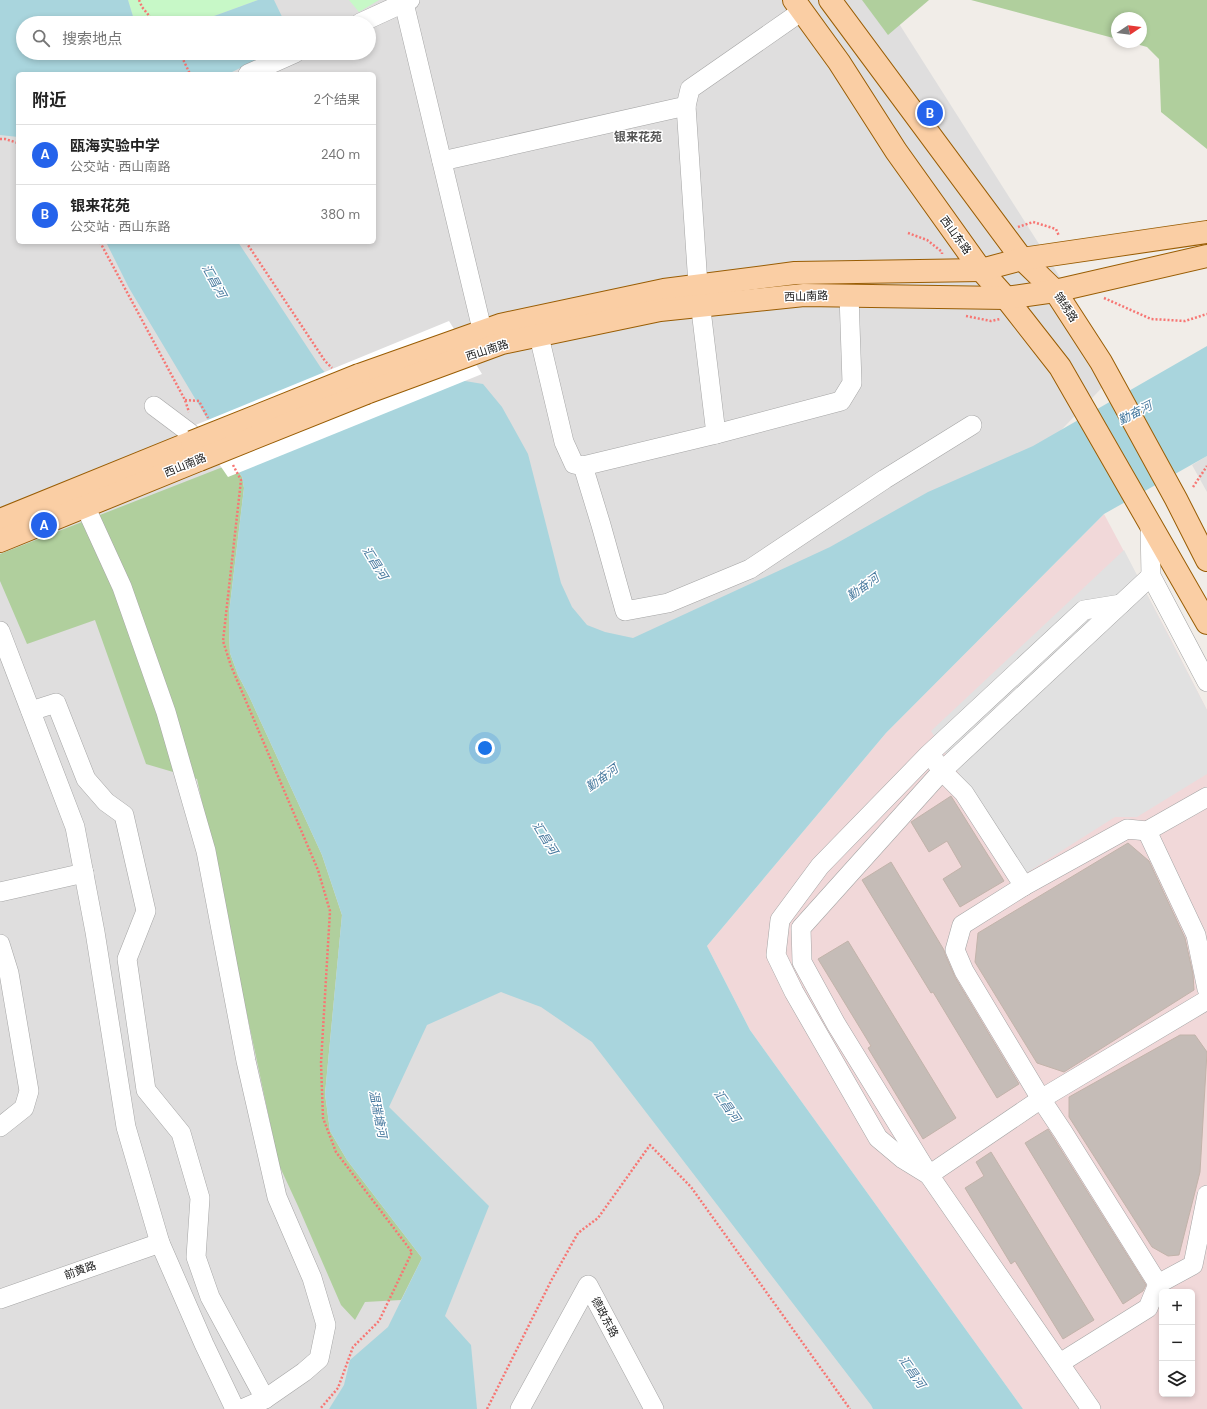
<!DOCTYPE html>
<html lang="zh">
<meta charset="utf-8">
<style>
:root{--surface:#fff;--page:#f6f6f6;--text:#222;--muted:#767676;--line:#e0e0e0;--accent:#2563eb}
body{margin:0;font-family:"DM Sans","Noto Sans SC",sans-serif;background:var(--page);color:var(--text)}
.controls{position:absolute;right:12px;bottom:12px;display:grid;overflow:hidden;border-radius:6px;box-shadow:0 2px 6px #0003}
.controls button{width:36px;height:36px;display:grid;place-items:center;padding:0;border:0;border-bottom:1px solid var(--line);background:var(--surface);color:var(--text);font:20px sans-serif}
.compass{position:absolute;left:1111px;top:12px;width:36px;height:36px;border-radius:50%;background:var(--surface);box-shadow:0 2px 6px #0003;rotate:77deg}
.you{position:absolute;left:485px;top:748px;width:14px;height:14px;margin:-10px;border:3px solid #fff;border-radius:50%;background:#1a73e8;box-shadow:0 0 0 6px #1a73e833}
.badge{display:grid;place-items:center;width:26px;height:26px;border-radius:50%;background:var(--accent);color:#fff;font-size:13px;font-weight:700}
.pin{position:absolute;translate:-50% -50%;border:2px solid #fff;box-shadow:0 1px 4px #0006}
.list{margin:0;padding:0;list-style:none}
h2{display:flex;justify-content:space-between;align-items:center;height:52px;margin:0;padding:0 16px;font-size:17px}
h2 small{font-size:13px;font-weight:400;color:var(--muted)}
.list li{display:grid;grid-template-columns:26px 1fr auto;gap:12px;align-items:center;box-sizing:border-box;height:60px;padding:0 16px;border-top:1px solid var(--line)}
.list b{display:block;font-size:15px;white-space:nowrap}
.list p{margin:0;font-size:13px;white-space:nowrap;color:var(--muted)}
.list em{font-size:13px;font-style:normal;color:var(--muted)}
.icon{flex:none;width:22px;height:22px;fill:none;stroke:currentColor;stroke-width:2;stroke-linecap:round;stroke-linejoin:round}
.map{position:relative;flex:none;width:1207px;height:1409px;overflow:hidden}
.search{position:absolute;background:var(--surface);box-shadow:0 2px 6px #0003;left:16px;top:16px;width:360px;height:44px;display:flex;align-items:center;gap:10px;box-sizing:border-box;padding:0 14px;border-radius:22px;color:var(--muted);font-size:15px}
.panel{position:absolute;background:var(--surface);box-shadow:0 2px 6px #0003;left:16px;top:72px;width:360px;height:172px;border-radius:6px}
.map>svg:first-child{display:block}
.residential{fill:#dfdede;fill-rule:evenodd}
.commercial{fill:#f1d8d9;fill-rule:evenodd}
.forest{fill:#b0cf9d}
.park{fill:#c7f8c7}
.parking{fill:#e1e1e1}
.water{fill:#a9d5dd}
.pier{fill:#fff}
.building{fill:#c5bcb7;stroke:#c2b3aa}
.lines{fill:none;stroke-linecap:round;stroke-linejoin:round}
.minor-casing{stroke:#a5a5a5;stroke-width:20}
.major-casing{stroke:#995d04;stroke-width:24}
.path{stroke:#f77673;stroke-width:2.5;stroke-dasharray:2 2;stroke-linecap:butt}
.minor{stroke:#fff;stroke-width:19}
.major{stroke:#facea4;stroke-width:22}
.major-bridge-casing{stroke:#995d04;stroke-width:24;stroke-linecap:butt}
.major-bridge{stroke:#facea4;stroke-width:22}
.labels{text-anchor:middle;stroke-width:3;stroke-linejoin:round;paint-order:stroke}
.street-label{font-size:11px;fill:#212121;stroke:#fff}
.neighbourhood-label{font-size:12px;font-weight:bold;fill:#545454;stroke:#fff}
.water-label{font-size:12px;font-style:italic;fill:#487a9f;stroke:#fff}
</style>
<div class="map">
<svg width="1207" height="1409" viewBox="0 0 1207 1409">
<rect width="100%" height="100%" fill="#f1ede8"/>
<g class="residential">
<path d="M0,0h884l235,370 -354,368 -91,277 229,394h-903zM23,23h346v30h-346zM18,74h356v168h-356z"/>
<polygon points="1207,456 1207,492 1192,465"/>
</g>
<path class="commercial" d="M1104,514l63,118 40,78v699h-184l-273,-379 -43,-84 179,-213zM1162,1292h30v102h-30z"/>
<g class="forest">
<polygon points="862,0 929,0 888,35"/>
<polygon points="971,0 1207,0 1207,149 1161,112 1159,59 1147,47 1129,42 1141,42 1141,18 1117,18 1117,39"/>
<polygon points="233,463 242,477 244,488 229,613 229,633 230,653 238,675 249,696 322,855 342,915 325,1094 330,1131 347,1160 422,1258 401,1300 365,1302 355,1320 341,1305 298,1206 279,1165 197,779 146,764 95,620 27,644 0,581 0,554"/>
</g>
<g class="park">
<polygon points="128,0 258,0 195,23 135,23"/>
<polygon points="349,0 379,0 359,12"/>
</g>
<polygon class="parking" points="1124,550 1207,710 1207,774 1137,817 1115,817 1025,874 931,731"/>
<g class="water">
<polygon points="0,0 128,0 135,23 23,23 23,53 271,53 228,74 18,74 18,137 0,135"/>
<polygon points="258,0 274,0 285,23 195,23"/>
<polygon points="106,242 238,242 321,368 342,391 459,380 483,384 502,407 528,454 561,583 572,607 587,625 605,632 633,638 830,547 928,492 1033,446 1207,346 1207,456 1104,514 886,733 707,946 750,1030 1023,1409 873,1409 871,1405 592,1042 541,1007 501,992 427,1025 389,1107 489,1206 445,1316 471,1345 477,1409 329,1409 344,1385 350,1360 388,1327 422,1258 347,1160 330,1131 325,1094 342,915 322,855 249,696 238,675 230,653 229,633 229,613 244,488 242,477 129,288"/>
</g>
<polygon class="pier" points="449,321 482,374 228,477 193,426"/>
<g class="building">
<polygon points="951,796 1004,881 960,907 943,879 962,867 947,841 929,852 911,822"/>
<polygon points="1128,843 1149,861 1185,938 1193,974 1194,990 1064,1072 1037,1063 975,962 978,933"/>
<polygon points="891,862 944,950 945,954 955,977 1019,1084 997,1098 933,992 931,993 862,880"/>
<polygon points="848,941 956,1118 923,1139 868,1048 871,1046 818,959"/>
<polygon points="1180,1035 1195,1035 1207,1052 1200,1172 1179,1255 1168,1256 1152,1247 1069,1117 1069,1097"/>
<polygon points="1048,1129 1146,1285 1143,1291 1123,1304 1025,1143"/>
<polygon points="991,1152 1094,1320 1063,1339 1015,1261 1011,1264 965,1188 984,1176 976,1162"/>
</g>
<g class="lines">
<g class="minor-casing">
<g id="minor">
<polyline points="404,3 486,346"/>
<polyline points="360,23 410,0"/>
<polyline points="248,74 295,53"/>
<polyline points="442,161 686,106 690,89 802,11"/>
<polyline points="539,336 564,442 574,464 583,466 716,434 698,285 686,106"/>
<polyline points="154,406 190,433 192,442"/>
<polyline points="716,434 841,401 852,383 849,295"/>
<polyline points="583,466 601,525 625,611 668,603 750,569 885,479 972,425"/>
<polyline points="85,506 122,587 166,712 206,851 246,1061 277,1197 312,1278 326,1325 319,1359 304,1372 265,1399 242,1409"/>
<polyline points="1150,524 1151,576 1207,682"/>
<polyline points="1121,604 1084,610 929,754 820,866 780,920 776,955 794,992 878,1138 903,1159 929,1175 1041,1099 1207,1000"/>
<polyline points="0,631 75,827 95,932 126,1127 160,1243 204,1344 235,1409"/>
<polyline points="31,711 56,703 86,779 106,802 124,815 146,911 127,959 146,1090 181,1133 200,1198 196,1257 210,1297 265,1399"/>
<polyline points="935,761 942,771 964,793 1024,886"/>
<polyline points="1207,797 1147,831 1196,935 1207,989"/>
<polyline points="1147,831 1127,829 1024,886 962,925 955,950 964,971 1041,1099 1063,1132 1158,1284"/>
<polyline points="0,892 84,873"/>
<polyline points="0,944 9,973 29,1091 24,1108 0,1127"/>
<polyline points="0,1299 160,1243"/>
<polyline points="1060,1363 1148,1308 1158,1284 1193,1265 1207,1195"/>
<polyline points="520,1409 588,1285 654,1409"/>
<polyline points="1091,1409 929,1175 836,1024 802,962 801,928 942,771 1151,576"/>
</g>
</g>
<g class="major-casing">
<g id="major">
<polyline points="794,0 839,62 896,151 981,270 1006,298 1060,367 1207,623"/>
<polyline points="830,0 1022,259 1055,291 1101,362 1176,499 1207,560"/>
<polyline points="359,375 500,325 664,290 795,273 981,270 1022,259 1207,232"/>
<polyline points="366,393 502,343 660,310 804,295 1006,298 1055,291 1207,256"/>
<polyline points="0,520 192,442"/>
<polyline points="0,541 199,460"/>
</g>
</g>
<g class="path">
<polyline points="139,0 142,7 155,23"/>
<polyline points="166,53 167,53"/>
<polyline points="180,53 190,74"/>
<polyline points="0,139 5,139 18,143"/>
<polyline points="1018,227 1033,222 1056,229 1059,236"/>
<polyline points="908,233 927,240 942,252 942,254"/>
<polyline points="100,242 185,400 189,412"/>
<polyline points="246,242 325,361 332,368"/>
<polyline points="1104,298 1151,319 1185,321 1207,314"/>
<polyline points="966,316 991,321 1000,319"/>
<polyline points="185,400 199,401 208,418"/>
<polyline points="233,465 241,480 223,641 231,666 318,870 330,911 321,1063 323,1118 336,1152 412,1252 379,1321 353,1347 338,1388 320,1409"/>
<polyline points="1193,487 1207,466"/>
<polyline points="487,1409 551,1281 578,1233 598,1218 650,1145 691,1187 850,1409"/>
</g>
<use href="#minor" class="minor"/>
<use href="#major" class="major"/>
<g class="major-bridge-casing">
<g id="major-bridge">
<polyline points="192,442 359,375"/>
<polyline points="199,460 366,393"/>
</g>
</g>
<use href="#major-bridge" class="major-bridge"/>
</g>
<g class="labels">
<g class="street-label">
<text transform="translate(956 235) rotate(54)" y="4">西山东路</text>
<text transform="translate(806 296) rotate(-2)" y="4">西山南路</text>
<text transform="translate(1066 307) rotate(57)" y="4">锦绣路</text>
<text transform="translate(487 350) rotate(-18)" y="4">西山南路</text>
<text transform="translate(185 465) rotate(-22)" y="4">西山南路</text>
<text transform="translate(80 1270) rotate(-19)" y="4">前黄路</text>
<text transform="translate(605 1317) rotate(62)" y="4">德政东路</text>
</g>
<g class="neighbourhood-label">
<text x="638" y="141">银来花苑</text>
</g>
<g class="water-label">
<text transform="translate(214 281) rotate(61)" y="4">汇昌河</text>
<text transform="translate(1135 413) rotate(-27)" y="4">勤奋河</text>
<text transform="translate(375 563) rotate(58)" y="4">汇昌河</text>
<text transform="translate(863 587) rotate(-36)" y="4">勤奋河</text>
<text transform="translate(602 778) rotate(-36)" y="4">勤奋河</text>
<text transform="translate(545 838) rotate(58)" y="4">汇昌河</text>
<text transform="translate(727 1106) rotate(55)" y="4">汇昌河</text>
<text transform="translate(378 1114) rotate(79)" y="4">温瑞塘河</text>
<text transform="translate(912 1372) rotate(55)" y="4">汇昌河</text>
</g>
</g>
</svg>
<div class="controls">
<button>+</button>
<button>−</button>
<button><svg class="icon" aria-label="layers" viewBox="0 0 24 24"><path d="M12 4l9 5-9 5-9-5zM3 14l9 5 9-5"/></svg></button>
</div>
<svg class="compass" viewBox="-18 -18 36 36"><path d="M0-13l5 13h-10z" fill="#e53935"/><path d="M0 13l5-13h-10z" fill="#767676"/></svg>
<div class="you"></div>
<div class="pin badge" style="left:44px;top:525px">A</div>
<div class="pin badge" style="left:930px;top:113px">B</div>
<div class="search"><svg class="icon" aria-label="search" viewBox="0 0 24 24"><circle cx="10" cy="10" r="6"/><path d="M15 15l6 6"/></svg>搜索地点</div>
<section class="panel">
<h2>附近<small>2个结果</small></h2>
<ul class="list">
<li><span class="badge">A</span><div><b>瓯海实验中学</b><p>公交站 · 西山南路</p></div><em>240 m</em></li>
<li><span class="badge">B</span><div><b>银来花苑</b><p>公交站 · 西山东路</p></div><em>380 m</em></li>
</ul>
</section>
</div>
